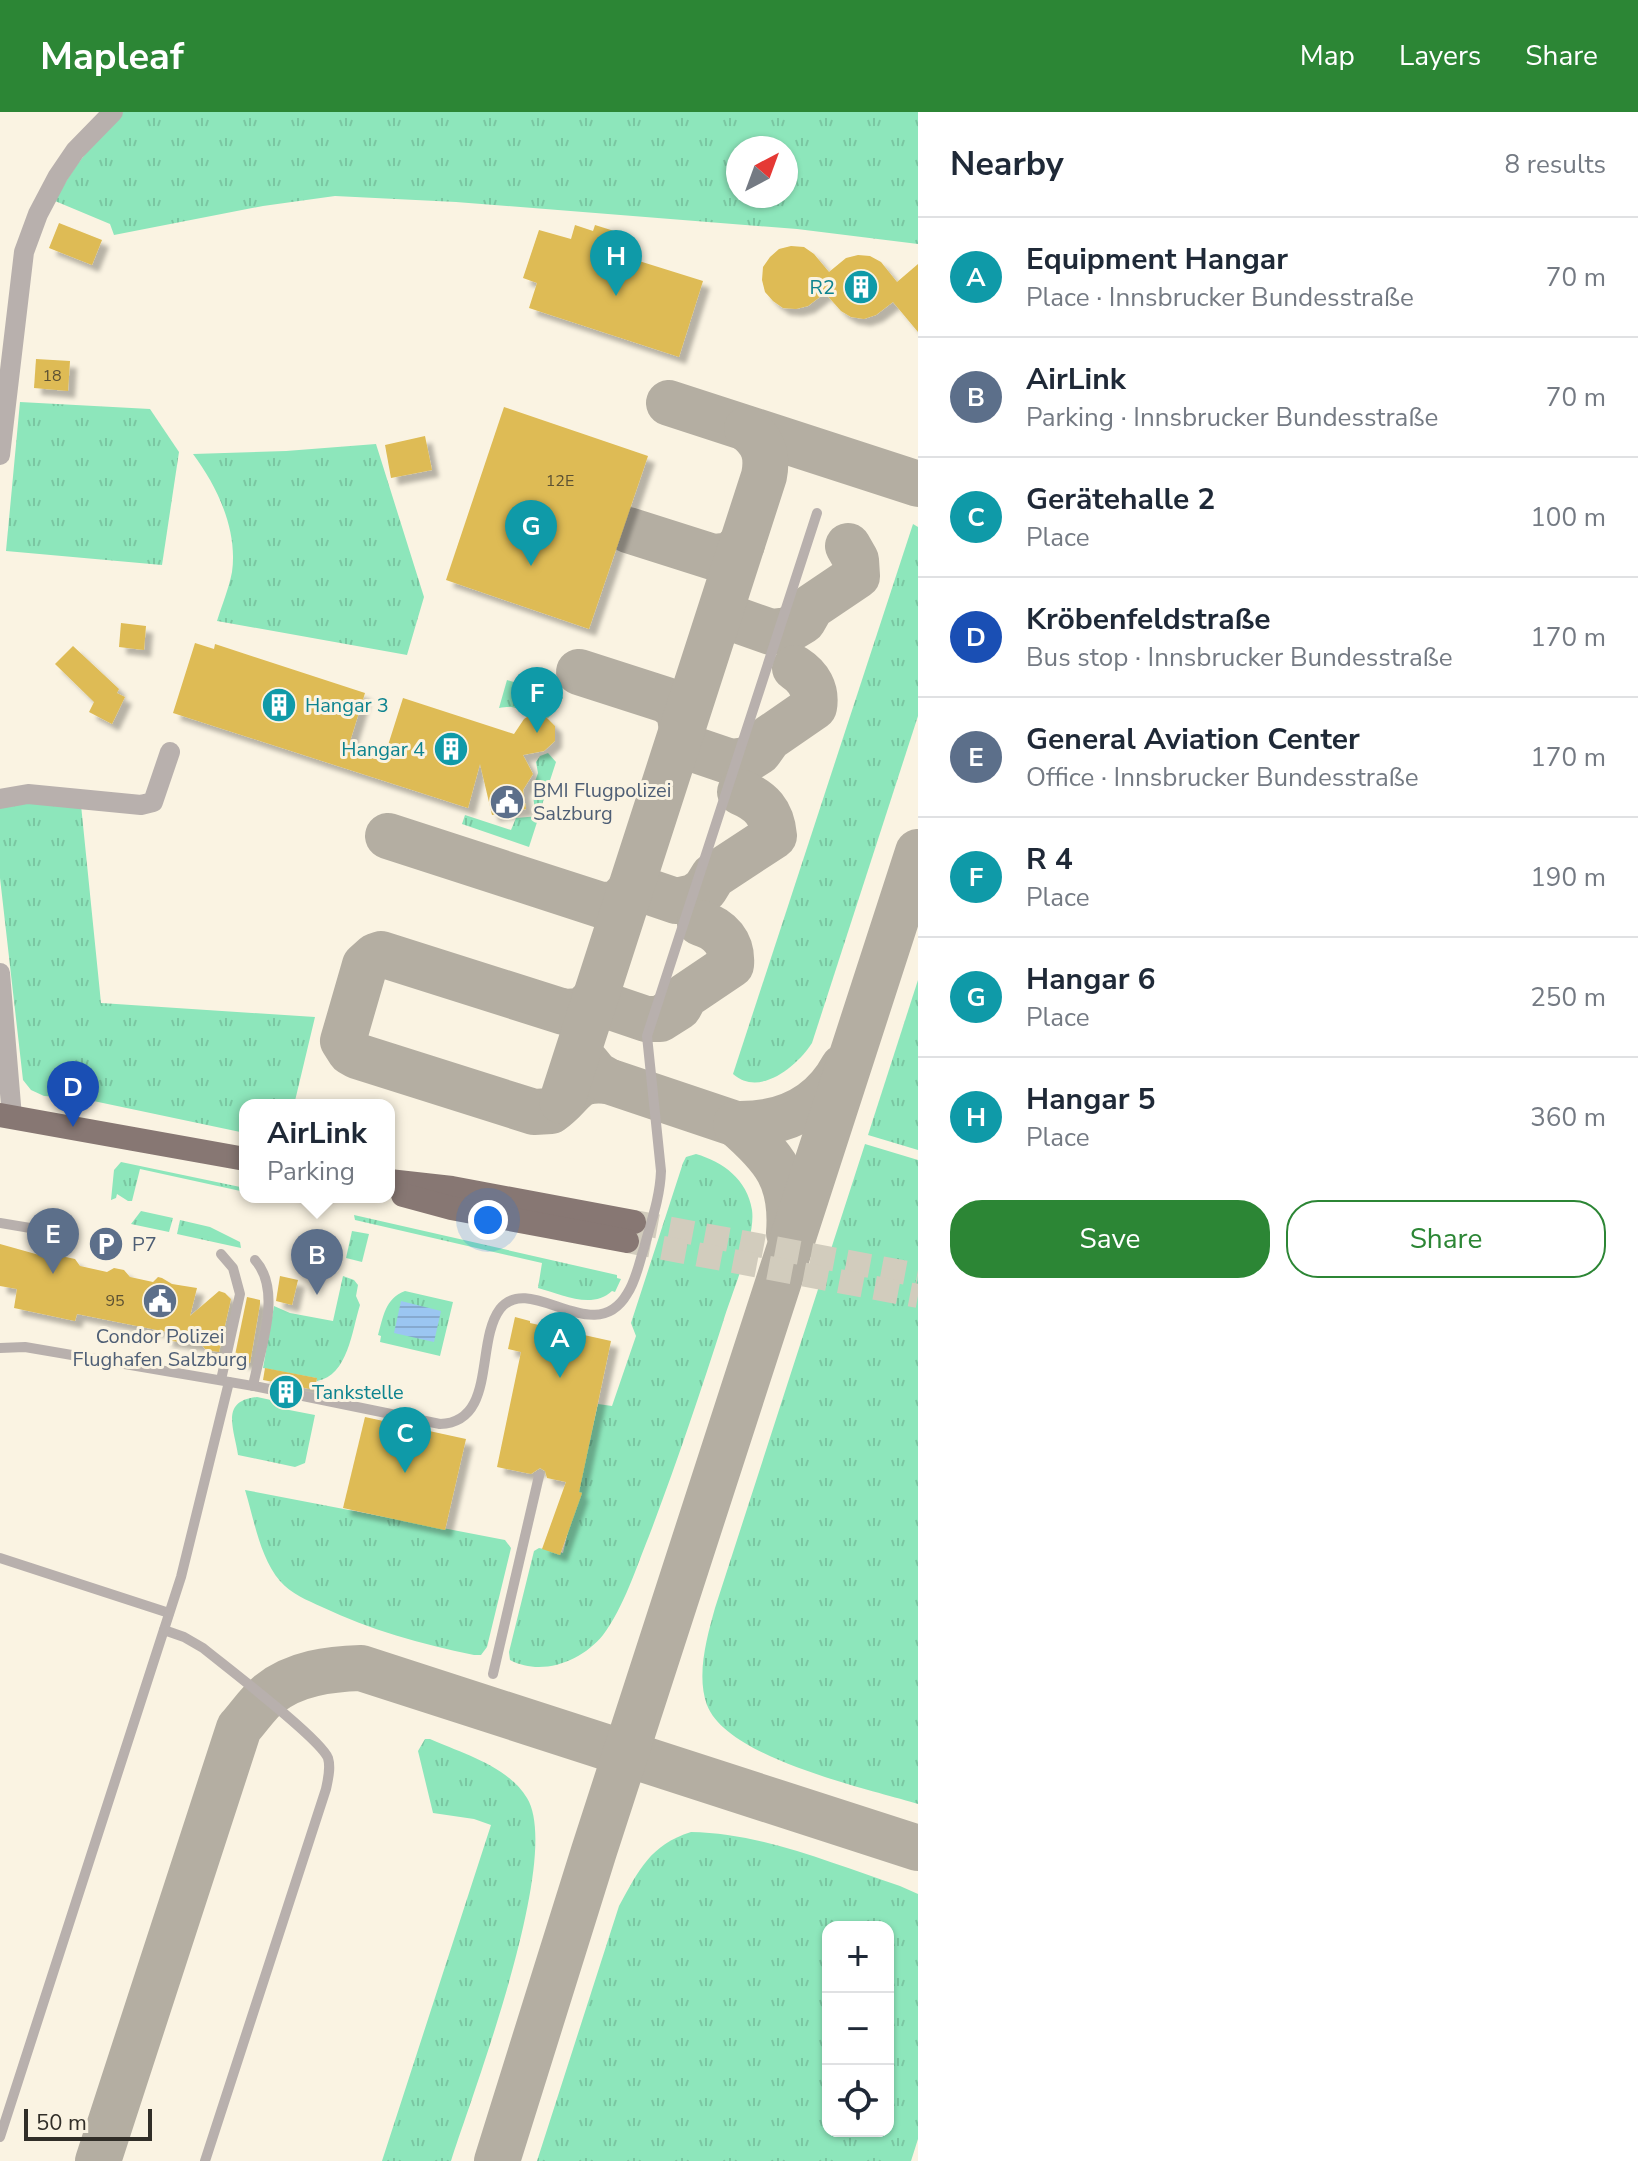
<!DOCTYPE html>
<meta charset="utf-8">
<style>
:root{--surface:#fff;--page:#f6f6f7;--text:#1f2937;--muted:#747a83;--line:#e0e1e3;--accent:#2c8635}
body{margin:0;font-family:"Nunito Sans",sans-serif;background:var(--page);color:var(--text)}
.controls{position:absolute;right:24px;bottom:24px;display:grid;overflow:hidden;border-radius:16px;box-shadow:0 2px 6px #0004}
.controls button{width:72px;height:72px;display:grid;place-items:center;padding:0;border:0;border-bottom:2px solid var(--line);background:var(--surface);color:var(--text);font:40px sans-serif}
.compass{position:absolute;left:726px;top:24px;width:72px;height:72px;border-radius:50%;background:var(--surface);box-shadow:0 2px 6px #0004;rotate:41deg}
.scale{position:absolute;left:24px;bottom:20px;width:128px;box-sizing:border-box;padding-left:8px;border:4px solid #312e28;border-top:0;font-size:22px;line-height:28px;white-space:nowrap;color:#312e28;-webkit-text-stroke:6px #faf3e2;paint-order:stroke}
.you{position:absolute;left:488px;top:1108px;width:28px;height:28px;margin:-20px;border:6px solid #fff;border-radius:50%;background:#1a73e8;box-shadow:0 0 0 12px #1a73e833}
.badge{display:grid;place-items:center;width:52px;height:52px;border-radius:50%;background:var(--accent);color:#fff;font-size:26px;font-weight:700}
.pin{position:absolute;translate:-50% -66px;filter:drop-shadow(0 2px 4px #0008)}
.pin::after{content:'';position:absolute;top:42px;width:28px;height:24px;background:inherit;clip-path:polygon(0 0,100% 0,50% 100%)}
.popup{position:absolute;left:239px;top:987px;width:156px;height:104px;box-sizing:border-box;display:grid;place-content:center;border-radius:16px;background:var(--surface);filter:drop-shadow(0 2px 6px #0005);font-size:26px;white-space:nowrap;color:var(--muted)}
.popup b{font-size:30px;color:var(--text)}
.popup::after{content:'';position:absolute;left:50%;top:100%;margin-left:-16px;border:16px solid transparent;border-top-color:var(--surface)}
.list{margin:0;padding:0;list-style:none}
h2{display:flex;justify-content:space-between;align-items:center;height:104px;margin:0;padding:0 32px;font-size:34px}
h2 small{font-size:26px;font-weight:400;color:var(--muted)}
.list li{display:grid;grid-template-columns:52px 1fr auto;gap:24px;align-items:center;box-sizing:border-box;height:120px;padding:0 32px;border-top:2px solid var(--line)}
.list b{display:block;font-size:30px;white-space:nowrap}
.list p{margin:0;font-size:26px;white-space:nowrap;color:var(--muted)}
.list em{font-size:26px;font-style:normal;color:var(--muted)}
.actions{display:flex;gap:16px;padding:24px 32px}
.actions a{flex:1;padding:18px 0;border:2px solid var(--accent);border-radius:32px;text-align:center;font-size:28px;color:var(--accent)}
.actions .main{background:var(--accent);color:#fff}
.icon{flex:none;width:44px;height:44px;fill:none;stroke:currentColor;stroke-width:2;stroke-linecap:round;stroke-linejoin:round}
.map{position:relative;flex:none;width:918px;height:2049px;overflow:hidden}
header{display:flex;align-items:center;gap:48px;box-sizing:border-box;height:112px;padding:0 40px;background:var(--accent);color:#fff}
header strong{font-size:38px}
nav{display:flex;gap:44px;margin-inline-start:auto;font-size:28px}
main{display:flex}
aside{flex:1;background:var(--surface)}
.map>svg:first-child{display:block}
.grass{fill:url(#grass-tufts);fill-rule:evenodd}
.water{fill:url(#water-rules)}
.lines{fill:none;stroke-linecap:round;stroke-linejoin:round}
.taxiway{stroke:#b4aea2;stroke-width:46}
.building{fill:#debb54;filter:url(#shadow)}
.primary-tunnel{stroke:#d2ccbd;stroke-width:24;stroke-dasharray:24 12;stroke-linecap:butt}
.lane{stroke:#b8b0ad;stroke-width:10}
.street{stroke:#b8b0ad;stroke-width:20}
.primary{stroke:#877773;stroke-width:24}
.labels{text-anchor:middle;stroke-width:6;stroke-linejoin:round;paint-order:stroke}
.number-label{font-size:16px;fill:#5c5133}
.culture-label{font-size:20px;fill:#0d838f;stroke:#faf3e2;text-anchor:end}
.service-label{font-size:20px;fill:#4e5e75;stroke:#faf3e2;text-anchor:start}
</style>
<header>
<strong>Mapleaf</strong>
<nav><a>Map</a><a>Layers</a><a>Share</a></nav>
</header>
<main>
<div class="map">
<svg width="918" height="2049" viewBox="0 0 918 2049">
<defs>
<pattern id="grass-tufts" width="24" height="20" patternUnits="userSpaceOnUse" patternTransform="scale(2)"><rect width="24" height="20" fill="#8de6bb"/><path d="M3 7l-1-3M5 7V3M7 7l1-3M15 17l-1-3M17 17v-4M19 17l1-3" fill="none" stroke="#7ac6a1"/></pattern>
<pattern id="water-rules" width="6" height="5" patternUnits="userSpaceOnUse" patternTransform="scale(2)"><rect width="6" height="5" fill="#9bc6f1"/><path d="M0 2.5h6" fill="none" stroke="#86aacf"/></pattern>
<filter id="shadow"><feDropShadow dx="7" dy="7" stdDeviation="2" flood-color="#0004"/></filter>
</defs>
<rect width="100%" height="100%" fill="#faf3e2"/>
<g class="grass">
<path d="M123,0h795v132l-121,-15 -341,-27 -121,-6 -72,10 -149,29 -4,-11 -55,-23c18,-35 40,-61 68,-89zM738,36h48v48h-48z"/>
<polygon points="20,290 150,297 179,340 162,453 6,439"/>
<path d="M376,332l48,153 -17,58 -190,-34c5,-16 12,-33 15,-49 6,-42 -15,-86 -39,-118l93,-3z"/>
<path d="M913,412l5,3v189l-106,327c-14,22 -52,55 -79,31z"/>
<path d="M507,568l56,17 -4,10 -11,11 -11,-4 -11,3c-8,-11 -14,-11 -27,-9z"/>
<polygon points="548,641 556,650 540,699 535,697 532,678 538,661 536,650 540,644"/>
<polygon points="13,690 81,693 101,891 315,905 294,993 245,993 245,1021 84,987 44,984 31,978 23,968 0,766 0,696"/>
<polygon points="465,703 511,718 516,706 539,704 529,735 462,712"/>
<polygon points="918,868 918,1038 868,1023"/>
<path d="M865,1032l53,16v644c-52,-16 -190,-45 -211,-99 -11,-30 0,-68 8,-97z"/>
<path d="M696,1042c27,8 51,25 56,56 4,27 -21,85 -29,112 -23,72 -47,143 -74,214 -13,32 -25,71 -46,99 -21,26 -61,42 -93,25l-1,-8 25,-101 5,-3 24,5 35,-149 14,2 24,-70 -5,-13 52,-160 3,-6z"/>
<polygon points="121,1050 245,1076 245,1080 140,1057 132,1089 128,1089 117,1082 116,1086 111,1088 114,1058"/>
<polygon points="141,1099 173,1106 169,1120 131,1112"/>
<path d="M354,1103l263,60v3l4,1 -6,13 -3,-1c-20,19 -51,3 -74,-3l4,-25 -187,-43z"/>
<polygon points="180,1108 210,1115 240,1130 241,1136 177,1122"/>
<polygon points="352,1119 369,1122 362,1150 346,1146"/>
<path d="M343,1164l11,4 4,5 -2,11 4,9c-8,25 -12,71 -43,76l-1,-3 -53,-10 11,-62 16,7 43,8z"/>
<path d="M405,1179l48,11 -13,54 -60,-14 1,-6 -3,-1c5,-17 7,-37 27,-44z"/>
<path d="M257,1285l28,6 -1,6 31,6 -10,48 -10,4 -57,-12c-4,-27 -18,-54 19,-58z"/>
<path d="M245,1378l260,50 6,8 -24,99 -6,8h-7c-54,-11 -103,-25 -152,-48 -15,-7 -31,-13 -42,-26 -20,-23 -26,-62 -35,-91z"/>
<path d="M425,1627h5c31,14 78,27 97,59 36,59 -54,294 -76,363h-69l109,-336 -17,-6 -41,-6 -15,-62z"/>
<path d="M691,1720c71,1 142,32 209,54l18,8v245l-7,22h-374l82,-255c20,-36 31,-61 72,-74zM828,1815h60v204h-60z"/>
</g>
<polygon class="water" points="401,1189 441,1199 434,1230 394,1221"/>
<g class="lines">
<g class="taxiway">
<polyline points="669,291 918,372"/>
<polyline points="628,418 713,445 731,443 742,432"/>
<polyline points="720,502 771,520 788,518 803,509 811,495 857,464 856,448 848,434"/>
<polyline points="579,560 666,588 679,598 682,618"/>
<path d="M678,632l53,18 15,-2 13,-8 10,-14 45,-31c3,-17 -5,-30 -19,-39"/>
<polyline points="388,724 601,793 617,792 630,779"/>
<path d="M632,774l44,15 18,-4 11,-8 8,-13 61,-40c-2,-24 -13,-35 -34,-44"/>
<path d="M595,887l-13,12 -18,1 -183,-58 -6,2 -10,9 -22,76 7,11 7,4 177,56 17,-1c24,-17 22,-34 57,-30"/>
<path d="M593,889l53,18h14l19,-12 6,-11 46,-31c2,-22 -11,-36 -31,-42"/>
<polyline points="587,951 596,962 608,969 736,1012"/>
<path d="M562,989l202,-625c4,-20 0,-34 -17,-47"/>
<path d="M789,1121c4,-53 -14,-75 -53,-109 45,1 85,-16 107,-57"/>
<path d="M98,2049l141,-433c10,-11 19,-25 30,-34 26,-21 61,-25 92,-26l557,180"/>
<polyline points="497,2049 594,1739 918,740"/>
</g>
</g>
<g class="building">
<polygon points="59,111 102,128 92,153 49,136"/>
<polygon points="575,113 593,119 595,113 630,124 623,144 703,169 679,245 529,196 537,171 523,166 539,118 571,127"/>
<polygon points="791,134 804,135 814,142 829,160 846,146 858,143 870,144 881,150 897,170 918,152 918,220 893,190 876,203 864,207 851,205 841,199 825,181 808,194 796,197 783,196 773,189 765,180 762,168 763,155 770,145 779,137"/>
<polygon points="36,247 70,249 68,279 34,276"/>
<polygon points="504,295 648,344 589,517 446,468"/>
<polygon points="425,324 432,358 391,366 385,333"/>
<polygon points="121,511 146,514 144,538 119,535"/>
<polygon points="195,531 214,537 215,532 365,581 347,639 383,649 403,586 514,622 524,607 530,603 545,604 555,614 555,629 544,639 523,643 533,662 523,678 526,697 492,703 480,652 468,696 173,601"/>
<polygon points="73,534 119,577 117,581 125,585 112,612 89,600 94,590 55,552"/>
<polygon points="0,1132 57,1148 61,1144 75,1147 80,1154 107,1160 114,1156 124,1158 130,1165 153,1170 158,1165 162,1166 172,1172 197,1176 190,1204 219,1179 225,1181 231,1187 219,1240 206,1238 202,1233 165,1228 167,1220 77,1202 75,1209 14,1196 17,1177 0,1174"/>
<polygon points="280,1164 298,1168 292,1193 276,1189"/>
<polygon points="247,1185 260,1188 260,1192 250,1251 234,1248"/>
<polygon points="515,1205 530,1209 530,1211 611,1229 579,1380 582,1381 560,1443 542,1437 566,1370 547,1366 545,1359 540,1356 531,1362 497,1355 521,1240 508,1237"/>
<polygon points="265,1256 317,1266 315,1278 263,1268"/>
<polygon points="365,1305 466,1327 445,1418 343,1396"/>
</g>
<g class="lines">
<g class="primary-tunnel">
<polyline points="634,1110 918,1163"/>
<polyline points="627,1129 918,1184"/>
</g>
<g class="lane">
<polyline points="0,1111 54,1120"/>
<path d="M0,1236l25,-1 234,40 181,37c57,-2 35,-82 60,-115 30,-38 94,41 127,-15 9,-13 12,-31 17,-46 7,-26 16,-50 17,-77l-14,-135 170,-523"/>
<polyline points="221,1268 240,1182 233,1156 221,1142"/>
<path d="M253,1274c7,-37 30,-95 2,-126"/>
<polyline points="0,1446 169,1501"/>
<path d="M164,1518l20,7 19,11c22,18 117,90 125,110 3,10 0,21 -2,31l-121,372"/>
<polyline points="493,1562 539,1364"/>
<polyline points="0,2025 181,1465 229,1270"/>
</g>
<g class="street">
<polyline points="0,343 24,140 38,102 58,64 75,39 113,0"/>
<polyline points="0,687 28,682 141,693 153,690 170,640"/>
<polyline points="0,861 12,1005"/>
</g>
<g class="primary">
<polyline points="0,1003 245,1047"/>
<polyline points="389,1069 452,1076 634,1110"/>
<polyline points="403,1083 451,1096 627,1129"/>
</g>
</g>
<defs>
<g id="building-disc" transform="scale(1.8)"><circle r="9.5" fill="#0f9aa8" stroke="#faf3e2"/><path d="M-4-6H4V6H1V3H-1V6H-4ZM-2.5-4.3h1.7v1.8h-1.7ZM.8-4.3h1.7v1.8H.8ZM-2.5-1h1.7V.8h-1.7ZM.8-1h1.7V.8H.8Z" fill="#fff"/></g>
<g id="civic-disc" transform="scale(1.8)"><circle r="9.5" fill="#5c6f8a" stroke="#faf3e2"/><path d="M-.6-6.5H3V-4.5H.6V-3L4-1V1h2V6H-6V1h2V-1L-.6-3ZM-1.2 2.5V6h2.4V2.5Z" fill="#fff"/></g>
<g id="parking-disc" transform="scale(1.8)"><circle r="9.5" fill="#5c6f8a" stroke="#faf3e2"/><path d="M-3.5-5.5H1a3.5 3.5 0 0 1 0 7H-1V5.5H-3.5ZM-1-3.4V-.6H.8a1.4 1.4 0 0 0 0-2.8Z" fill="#fff"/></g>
</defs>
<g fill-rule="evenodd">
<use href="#building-disc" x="861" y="175"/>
<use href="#building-disc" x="279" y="593"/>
<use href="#building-disc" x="451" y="637"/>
<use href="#civic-disc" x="507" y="690"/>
<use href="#parking-disc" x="106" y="1132"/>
<use href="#civic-disc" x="160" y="1189"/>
<use href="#building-disc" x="286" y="1280"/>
</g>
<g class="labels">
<g class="number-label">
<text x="52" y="269">18</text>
<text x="560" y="374">12E</text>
<text x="115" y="1194">95</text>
</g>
<g class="culture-label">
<text x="835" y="182">R2</text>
<text x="305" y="600" text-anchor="start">Hangar 3</text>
<text x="425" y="644">Hangar 4</text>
<text x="312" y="1287" text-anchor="start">Tankstelle</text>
</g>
<g class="service-label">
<text x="533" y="685">BMI Flugpolizei<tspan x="533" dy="23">Salzburg</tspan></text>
<text x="132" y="1139">P7</text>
<text x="160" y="1231" text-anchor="middle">Condor Polizei<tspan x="160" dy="23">Flughafen Salzburg</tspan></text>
</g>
</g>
</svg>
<div class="controls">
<button>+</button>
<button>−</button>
<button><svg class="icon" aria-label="locate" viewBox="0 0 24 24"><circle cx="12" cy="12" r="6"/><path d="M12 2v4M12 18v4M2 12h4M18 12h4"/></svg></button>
</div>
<svg class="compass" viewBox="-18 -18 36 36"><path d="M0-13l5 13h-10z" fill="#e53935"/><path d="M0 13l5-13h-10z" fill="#747a83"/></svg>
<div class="scale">50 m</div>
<div class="you"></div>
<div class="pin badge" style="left:560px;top:1266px;background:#0f9aa8">A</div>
<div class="pin badge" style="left:317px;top:1183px;background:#5c6f8a">B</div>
<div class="popup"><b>AirLink</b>Parking</div>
<div class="pin badge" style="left:405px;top:1361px;background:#0f9aa8">C</div>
<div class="pin badge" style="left:73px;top:1015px;background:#1a4fb4">D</div>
<div class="pin badge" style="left:53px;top:1162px;background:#5c6f8a">E</div>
<div class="pin badge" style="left:537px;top:621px;background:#0f9aa8">F</div>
<div class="pin badge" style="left:531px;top:454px;background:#0f9aa8">G</div>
<div class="pin badge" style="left:616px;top:184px;background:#0f9aa8">H</div>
</div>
<aside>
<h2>Nearby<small>8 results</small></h2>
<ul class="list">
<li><span class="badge" style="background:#0f9aa8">A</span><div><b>Equipment Hangar</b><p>Place · Innsbrucker Bundesstraße</p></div><em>70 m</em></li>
<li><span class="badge" style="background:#5c6f8a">B</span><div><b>AirLink</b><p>Parking · Innsbrucker Bundesstraße</p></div><em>70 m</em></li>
<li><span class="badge" style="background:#0f9aa8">C</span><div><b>Gerätehalle 2</b><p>Place</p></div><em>100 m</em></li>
<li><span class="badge" style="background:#1a4fb4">D</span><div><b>Kröbenfeldstraße</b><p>Bus stop · Innsbrucker Bundesstraße</p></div><em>170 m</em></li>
<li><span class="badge" style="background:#5c6f8a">E</span><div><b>General Aviation Center</b><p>Office · Innsbrucker Bundesstraße</p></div><em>170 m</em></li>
<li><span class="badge" style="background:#0f9aa8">F</span><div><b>R 4</b><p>Place</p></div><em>190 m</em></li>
<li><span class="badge" style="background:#0f9aa8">G</span><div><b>Hangar 6</b><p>Place</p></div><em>250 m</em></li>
<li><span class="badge" style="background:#0f9aa8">H</span><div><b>Hangar 5</b><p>Place</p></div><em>360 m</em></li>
</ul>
<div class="actions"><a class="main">Save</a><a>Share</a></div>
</aside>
</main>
